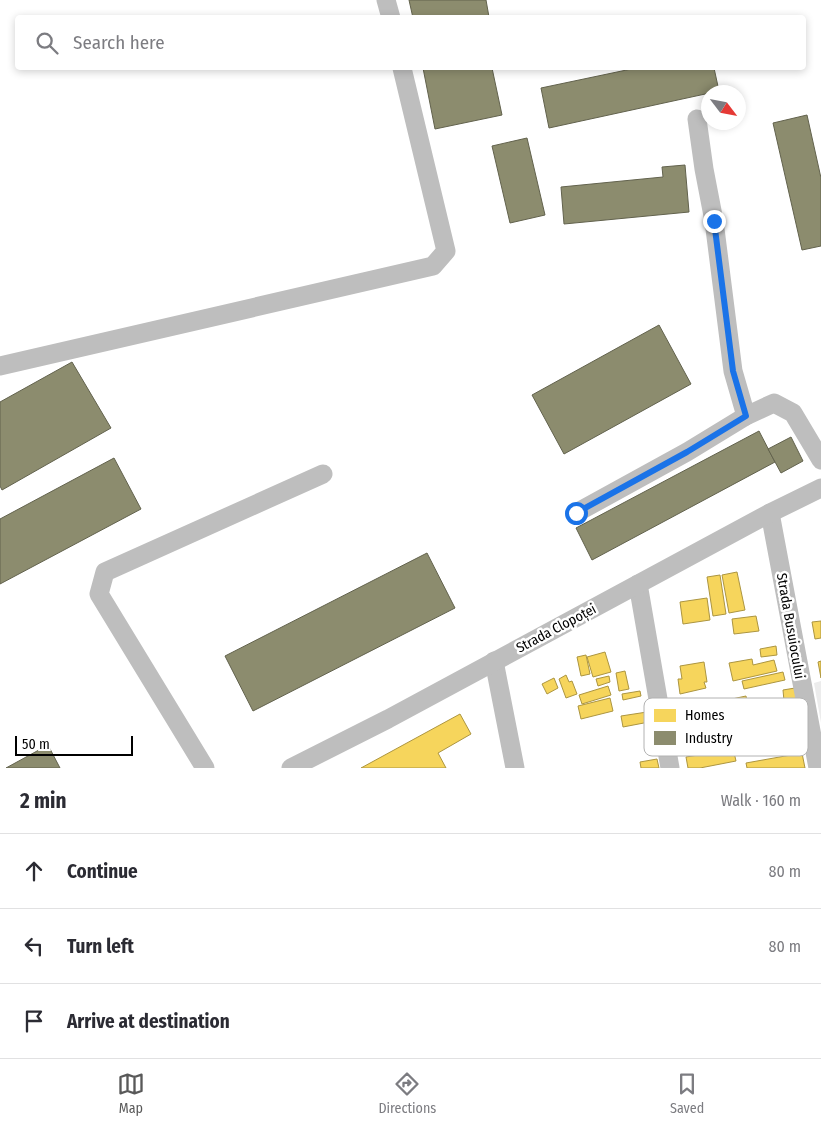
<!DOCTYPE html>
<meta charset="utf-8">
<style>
:root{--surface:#fff;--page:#f7f7f7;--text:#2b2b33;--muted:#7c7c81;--line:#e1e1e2;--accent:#595959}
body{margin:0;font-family:"Fira Sans Condensed",sans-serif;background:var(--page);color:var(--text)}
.compass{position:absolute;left:701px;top:85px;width:45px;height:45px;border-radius:50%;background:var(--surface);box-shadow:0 2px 8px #0003;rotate:122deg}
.scale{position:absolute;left:15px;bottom:12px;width:118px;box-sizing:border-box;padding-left:5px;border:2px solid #000;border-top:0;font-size:14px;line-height:18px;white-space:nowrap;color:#000;-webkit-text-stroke:4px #fff;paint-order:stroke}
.stop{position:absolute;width:15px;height:15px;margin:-11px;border:4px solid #1a73e8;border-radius:50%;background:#fff}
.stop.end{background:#1a73e8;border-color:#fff;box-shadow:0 1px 5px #0008}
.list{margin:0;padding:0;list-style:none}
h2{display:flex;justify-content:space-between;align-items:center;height:65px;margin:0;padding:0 20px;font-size:21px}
h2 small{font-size:16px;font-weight:400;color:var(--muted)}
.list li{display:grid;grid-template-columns:32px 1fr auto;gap:15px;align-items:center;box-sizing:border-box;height:75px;padding:0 20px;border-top:1px solid var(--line)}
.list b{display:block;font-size:19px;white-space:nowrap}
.list em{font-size:16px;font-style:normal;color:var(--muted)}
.icon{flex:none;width:28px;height:28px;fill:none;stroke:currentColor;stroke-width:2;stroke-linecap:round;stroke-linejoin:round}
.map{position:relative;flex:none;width:821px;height:768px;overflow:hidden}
.search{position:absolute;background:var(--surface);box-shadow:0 2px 8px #0003;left:15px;right:15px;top:15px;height:55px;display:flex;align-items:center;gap:12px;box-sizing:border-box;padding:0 18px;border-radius:5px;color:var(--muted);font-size:19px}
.sheet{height:290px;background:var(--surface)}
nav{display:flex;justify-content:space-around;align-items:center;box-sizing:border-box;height:70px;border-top:1px solid var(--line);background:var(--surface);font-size:14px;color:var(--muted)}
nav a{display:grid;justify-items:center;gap:2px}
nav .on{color:var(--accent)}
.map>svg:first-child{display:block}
.green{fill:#ececec}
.homes{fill:#f6d55c;stroke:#ac9540}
.industry{fill:#8c8c6e;stroke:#62624d}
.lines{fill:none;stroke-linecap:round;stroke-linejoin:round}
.minor{stroke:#bebebe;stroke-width:19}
.route{stroke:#1a73e8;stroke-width:6}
.labels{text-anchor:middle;stroke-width:5;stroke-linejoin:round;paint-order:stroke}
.street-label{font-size:14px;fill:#000;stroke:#fff}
.key{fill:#fff;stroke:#b2b2b2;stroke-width:1}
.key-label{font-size:14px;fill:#000}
</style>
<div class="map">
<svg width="821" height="768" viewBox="0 0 821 768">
<rect width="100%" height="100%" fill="#fff"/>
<polygon class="green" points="821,681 821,723 814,683"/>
<g class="homes">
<polygon points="737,572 745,610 729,613 722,575"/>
<polygon points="720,575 726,614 713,616 707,577"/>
<polygon points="707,598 710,620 683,624 680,602"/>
<polygon points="756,616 759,631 734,634 732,619"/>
<polygon points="821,621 821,638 815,639 812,622"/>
<polygon points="776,646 777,655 761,657 760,649"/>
<polygon points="605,652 611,672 593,677 587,657"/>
<polygon points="586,655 590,674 581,676 577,657"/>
<polygon points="752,659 753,665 774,660 777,671 733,681 729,663"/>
<polygon points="821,661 821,678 818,662"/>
<polygon points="704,662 707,682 704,682 706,688 680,694 678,679 682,679 680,666"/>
<polygon points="625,671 629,689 619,691 616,673"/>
<polygon points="783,672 785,680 744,689 742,681"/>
<polygon points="566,675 569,682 572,681 577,694 566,698 559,679"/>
<polygon points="609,676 610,682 598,686 596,679"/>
<polygon points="554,678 558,688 547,694 542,684"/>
<polygon points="608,686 611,695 582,704 579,695"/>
<polygon points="795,688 797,699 784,701 783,690"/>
<polygon points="640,691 641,696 623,700 622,694"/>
<polygon points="746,696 749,713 735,716 732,699"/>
<polygon points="610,698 613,711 581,719 578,706"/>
<polygon points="647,712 649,722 623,727 621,716"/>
<polygon points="460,714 471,734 438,753 446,768 361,768"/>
<polygon points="724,742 726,749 733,748 736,761 700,768 688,768 686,757 704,754 703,750 713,748 712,745"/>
<polygon points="802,753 805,768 747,768 746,763"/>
<polygon points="657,759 659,768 641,768 640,762"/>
</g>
<g class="industry">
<polygon points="409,0 486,0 489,17 413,18"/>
<polygon points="423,68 492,68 502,115 435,129"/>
<polygon points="636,68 714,68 719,91 549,128 541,88"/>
<polygon points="807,115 821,178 821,246 802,250 773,123"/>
<polygon points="527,138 545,215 510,223 492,146"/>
<polygon points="685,165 689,212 564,224 561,187 663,177 662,167"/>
<polygon points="659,325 691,384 564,454 532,395"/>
<polygon points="72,362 111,428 2,490 0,486 0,402"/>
<polygon points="759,431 775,462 592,560 576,528"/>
<polygon points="791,437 803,461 781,473 768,449"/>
<polygon points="114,458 141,509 0,584 0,519"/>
<polygon points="427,553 455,608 253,711 225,656"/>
<polygon points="48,745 60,768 6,768"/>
</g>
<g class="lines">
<g class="minor">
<polyline points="386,0 391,18"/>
<polyline points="697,119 704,169 714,221 733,371 746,416"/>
<polyline points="0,366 433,266 446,251 402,68"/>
<polyline points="576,513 687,452 746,416 774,403 793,413 821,460"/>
<polyline points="770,513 818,768"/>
<polyline points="638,584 670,768"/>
<polyline points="494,661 515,768"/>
<polyline points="205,768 99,594 105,572 323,474"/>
<polyline points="291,768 388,719 770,513 821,488"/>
</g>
</g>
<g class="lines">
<polyline class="route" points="576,513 687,452 746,416 733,371 714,221"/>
</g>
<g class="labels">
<g class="street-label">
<text transform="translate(791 626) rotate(80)" y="5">Strada Busuiocului</text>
<text transform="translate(556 628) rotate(-28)" y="5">Strada Clopoței</text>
</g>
</g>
<rect x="644" y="698" width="164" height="58" rx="8" class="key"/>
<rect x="654" y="709" width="22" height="13" fill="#f6d55c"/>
<rect x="654" y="731" width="22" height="14" fill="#8c8c6e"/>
<g class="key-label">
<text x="685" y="720">Homes</text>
<text x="685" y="743">Industry</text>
</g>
</svg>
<svg class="compass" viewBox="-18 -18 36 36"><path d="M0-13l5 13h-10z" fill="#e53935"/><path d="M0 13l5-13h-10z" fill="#7c7c81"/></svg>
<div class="scale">50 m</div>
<div class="stop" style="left:576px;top:513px"></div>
<div class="stop end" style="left:714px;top:221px"></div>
<div class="search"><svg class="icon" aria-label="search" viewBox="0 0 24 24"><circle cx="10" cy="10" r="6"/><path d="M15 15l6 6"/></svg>Search here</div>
</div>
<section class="sheet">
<h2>2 min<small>Walk · 160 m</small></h2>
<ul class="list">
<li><svg class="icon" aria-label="ahead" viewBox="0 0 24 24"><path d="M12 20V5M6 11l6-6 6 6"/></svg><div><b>Continue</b></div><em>80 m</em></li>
<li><svg class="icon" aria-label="left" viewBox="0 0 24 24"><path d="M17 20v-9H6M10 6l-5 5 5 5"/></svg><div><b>Turn left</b></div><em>80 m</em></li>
<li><svg class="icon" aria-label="arrive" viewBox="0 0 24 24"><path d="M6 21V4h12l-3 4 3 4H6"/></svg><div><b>Arrive at destination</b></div></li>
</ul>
</section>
<nav>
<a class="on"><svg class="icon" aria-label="map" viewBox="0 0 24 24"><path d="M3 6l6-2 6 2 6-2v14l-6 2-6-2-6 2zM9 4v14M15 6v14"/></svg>Map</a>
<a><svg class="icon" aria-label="directions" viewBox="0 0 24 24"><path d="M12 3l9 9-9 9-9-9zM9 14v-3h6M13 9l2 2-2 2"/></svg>Directions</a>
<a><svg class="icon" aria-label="saved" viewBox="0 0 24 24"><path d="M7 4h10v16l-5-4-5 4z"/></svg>Saved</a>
</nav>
